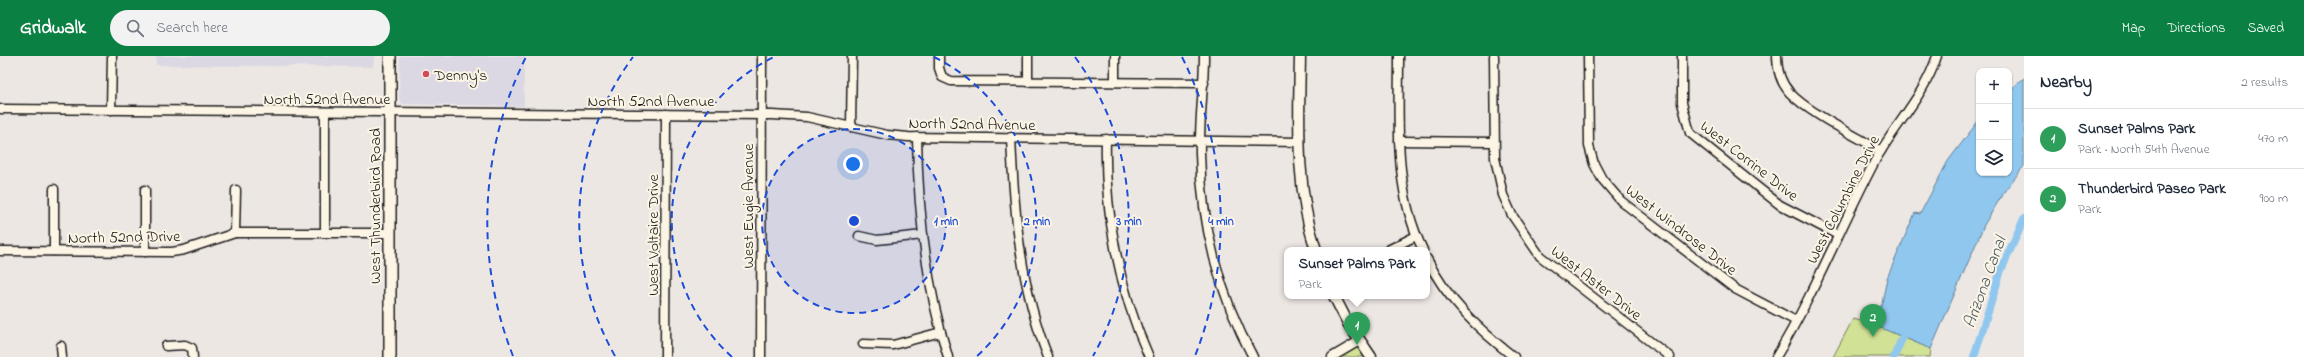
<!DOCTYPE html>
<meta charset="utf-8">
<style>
:root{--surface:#fff;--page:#f2f2f3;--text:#1f2937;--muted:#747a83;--line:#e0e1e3;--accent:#0b8043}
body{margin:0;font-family:"Indie Flower",sans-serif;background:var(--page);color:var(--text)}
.controls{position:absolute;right:12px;top:12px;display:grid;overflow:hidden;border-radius:8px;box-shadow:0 1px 3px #0004}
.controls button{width:36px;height:36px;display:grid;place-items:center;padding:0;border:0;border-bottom:1px solid var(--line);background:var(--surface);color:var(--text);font:20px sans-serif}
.you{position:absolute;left:853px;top:108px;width:14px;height:14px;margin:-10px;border:3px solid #fff;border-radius:50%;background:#1a73e8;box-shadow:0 0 0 6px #1a73e833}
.badge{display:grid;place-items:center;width:26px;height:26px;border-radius:50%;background:var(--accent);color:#fff;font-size:13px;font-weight:700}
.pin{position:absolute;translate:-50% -33px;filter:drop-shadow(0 1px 2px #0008)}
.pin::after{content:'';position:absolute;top:21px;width:14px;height:12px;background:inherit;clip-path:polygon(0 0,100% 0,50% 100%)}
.popup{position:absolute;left:1284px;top:191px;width:146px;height:52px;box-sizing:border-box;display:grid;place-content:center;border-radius:8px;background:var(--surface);filter:drop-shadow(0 1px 3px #0005);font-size:13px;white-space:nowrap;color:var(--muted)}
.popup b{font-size:15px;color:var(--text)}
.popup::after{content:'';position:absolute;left:50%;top:100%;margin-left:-8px;border:8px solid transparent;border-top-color:var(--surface)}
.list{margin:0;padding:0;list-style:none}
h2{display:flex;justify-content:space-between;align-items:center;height:52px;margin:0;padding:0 16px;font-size:17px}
h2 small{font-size:13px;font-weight:400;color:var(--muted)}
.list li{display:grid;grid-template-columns:26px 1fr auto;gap:12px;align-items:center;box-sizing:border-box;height:60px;padding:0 16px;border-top:1px solid var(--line)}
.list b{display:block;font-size:15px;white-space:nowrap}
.list p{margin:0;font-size:13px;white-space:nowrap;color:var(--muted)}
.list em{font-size:13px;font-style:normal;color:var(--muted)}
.icon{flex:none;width:22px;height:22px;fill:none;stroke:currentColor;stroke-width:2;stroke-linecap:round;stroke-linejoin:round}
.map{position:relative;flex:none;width:2024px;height:301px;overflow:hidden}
header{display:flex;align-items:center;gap:24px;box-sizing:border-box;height:56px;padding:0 20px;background:var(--accent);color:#fff}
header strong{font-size:19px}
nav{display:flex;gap:22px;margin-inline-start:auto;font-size:14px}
.search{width:280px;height:36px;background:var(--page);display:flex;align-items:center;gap:10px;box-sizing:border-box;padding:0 14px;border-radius:22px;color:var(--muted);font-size:15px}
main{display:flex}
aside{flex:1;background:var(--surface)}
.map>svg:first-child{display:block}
.built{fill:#dbd7e3}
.green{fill:#d1e195;stroke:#767e58}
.water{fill:#90c7ee;stroke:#62839a}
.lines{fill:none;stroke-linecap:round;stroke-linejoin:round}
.canal{stroke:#90c7ee;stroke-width:8}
.minor-casing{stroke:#1c1c1c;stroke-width:11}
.tertiary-casing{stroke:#1c1c1c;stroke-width:13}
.secondary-casing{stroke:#1c1c1c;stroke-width:14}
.minor{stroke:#fcf5e5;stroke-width:8}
.tertiary{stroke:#fcf5e5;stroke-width:10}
.secondary{stroke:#fcf5e5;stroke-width:11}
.ring{fill:none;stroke:#1d4ed8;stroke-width:2;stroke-dasharray:7 5}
.poi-dot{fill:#d1495b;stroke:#fcf5e5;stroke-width:1.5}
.labels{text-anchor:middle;stroke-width:4;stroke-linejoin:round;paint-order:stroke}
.poi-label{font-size:16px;fill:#1c1c1c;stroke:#fcf5e5;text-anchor:start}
.street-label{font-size:16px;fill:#1c1c1c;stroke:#fcf5e5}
.water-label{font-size:17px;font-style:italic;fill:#455866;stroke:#fcf5e5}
.centre{fill:#1d4ed8;stroke:#fcf5e5;stroke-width:2}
.ring-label{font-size:12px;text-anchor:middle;font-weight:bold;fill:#1d4ed8;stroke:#fcf5e5;stroke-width:4;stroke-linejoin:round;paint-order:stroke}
</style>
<header>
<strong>Gridwalk</strong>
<div class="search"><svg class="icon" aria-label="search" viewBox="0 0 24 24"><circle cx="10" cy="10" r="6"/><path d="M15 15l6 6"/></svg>Search here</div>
<nav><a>Map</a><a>Directions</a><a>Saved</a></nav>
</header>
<main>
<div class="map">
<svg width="2024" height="301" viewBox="0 0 2024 301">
<rect width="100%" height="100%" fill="#ede7e4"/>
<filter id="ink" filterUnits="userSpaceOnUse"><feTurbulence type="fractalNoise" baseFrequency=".025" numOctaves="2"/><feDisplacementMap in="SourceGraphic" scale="8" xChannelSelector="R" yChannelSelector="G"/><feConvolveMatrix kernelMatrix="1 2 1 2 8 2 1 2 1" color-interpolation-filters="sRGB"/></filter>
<g filter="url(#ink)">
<g class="built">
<polygon points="156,0 374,0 373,11 156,9"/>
<polygon points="400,0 524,0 524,50 403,48 399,43"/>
</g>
<g class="green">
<polygon points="1853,263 1872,268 1931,293 1930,301 1833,301"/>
<polygon points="1359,285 1371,301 1332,301"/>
</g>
<polygon class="water" points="2024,22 2024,110 2004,136 1984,169 1931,293 1872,268 1882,247 1887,222 1915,157 1920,158 1948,105 1979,64 1979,117 2009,117 2009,35"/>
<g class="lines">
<g class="canal">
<polyline points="1894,301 1907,271"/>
<polyline points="1974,301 2001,214 2024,163"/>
</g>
<g class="minor-casing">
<g id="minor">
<polyline points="939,0 939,12 942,21 951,25 1204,27"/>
<path d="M1204,0c0,32 -5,65 -4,97 1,70 19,142 53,204"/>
<path d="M1399,0c0,66 -6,133 24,194"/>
<polyline points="1494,0 1495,102 1503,139 1512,159 1540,200 1670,301"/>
<polyline points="1588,0 1589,90 1594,108 1602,123 1621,145 1735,233 1796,265"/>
<polyline points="1682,0 1682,47 1690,77 1780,149 1838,179"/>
<path d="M1777,0c0,13 4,27 13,37 19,20 66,43 91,58"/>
<polyline points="1028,26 1028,0"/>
<polyline points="1115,26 1115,0"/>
<polyline points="0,53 772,59 807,61 887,79 908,81 1299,86"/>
<polyline points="111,54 112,0"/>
<polyline points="325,56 325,176"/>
<polyline points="851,71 852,0"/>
<path d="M917,81c1,75 9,149 31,220"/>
<path d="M1011,81c3,75 9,149 37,220"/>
<path d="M1106,83c-2,73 13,151 43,218"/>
<polyline points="1399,85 1493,86"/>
<polyline points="145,134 145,196"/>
<polyline points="235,177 236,134"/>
<polyline points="859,180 877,184 923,179"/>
<polyline points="1388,194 1416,180"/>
<polyline points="0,195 172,196 184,194 235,177 390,177"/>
<polyline points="54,195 54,133"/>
<path d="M1427,203c20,41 52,71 87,98"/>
<polyline points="863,288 893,289 941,276"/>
<polyline points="61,290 62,301"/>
<polyline points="166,290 185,289 192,292 193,301"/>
<polyline points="665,301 666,58"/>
<polyline points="761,301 762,0"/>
<polyline points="1332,301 1359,285"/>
<path d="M1776,301c38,-62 65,-132 99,-196 19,-35 50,-66 62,-105"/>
</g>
</g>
<g class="tertiary-casing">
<g id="tertiary">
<path d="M1300,0c-1,66 -5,131 16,194"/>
<polyline points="1334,240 1348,267 1371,301"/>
</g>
</g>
<g class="secondary-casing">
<polyline id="secondary" points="390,301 390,0"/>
</g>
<use href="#minor" class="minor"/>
<use href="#tertiary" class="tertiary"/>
<use href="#secondary" class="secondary"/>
</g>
</g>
<circle cx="854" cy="165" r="92" fill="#1d4ed8" fill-opacity=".12"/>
<g class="ring">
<circle cx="854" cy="165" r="92"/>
<path d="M732 301A183 183 0 0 1 774 1M934 1A183 183 0 0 1 976 301"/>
<path d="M615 300A275 275 0 0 1 633 1M1075 1A275 275 0 0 1 1093 300"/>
<path d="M513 300A367 367 0 0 1 526 1M1182 1A367 367 0 0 1 1195 300"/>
</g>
<circle class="poi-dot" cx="426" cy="18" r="4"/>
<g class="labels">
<g class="poi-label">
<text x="434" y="24">Denny's</text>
</g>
<g class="street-label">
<text x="327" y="48">North 52nd Avenue</text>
<text x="651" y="50">North 52nd Avenue</text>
<text transform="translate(972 67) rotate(1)" y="6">North 52nd Avenue</text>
<text transform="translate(1750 104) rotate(38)" y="6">West Corrine Drive</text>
<text transform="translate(1842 143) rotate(-63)" y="6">West Columbine Drive</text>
<text transform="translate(374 150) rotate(-90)" y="6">West Thunderbird Road</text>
<text transform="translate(747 150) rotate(-90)" y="6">West Eugie Avenue</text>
<text transform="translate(1682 173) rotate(38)" y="6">West Windrose Drive</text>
<text transform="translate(652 179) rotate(-90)" y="6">West Voltaire Drive</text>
<text transform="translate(124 180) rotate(-1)" y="6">North 52nd Drive</text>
<text transform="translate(1597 226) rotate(38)" y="6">West Aster Drive</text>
</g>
<g class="water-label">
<text transform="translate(1984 226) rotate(-70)" y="6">Arizona Canal</text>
</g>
</g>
<circle cx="854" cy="165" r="6" class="centre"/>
<g class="ring-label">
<text x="946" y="169">1 min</text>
<text x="1037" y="169">2 min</text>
<text x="1129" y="169">3 min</text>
<text x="1221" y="169">4 min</text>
</g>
</svg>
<div class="controls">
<button>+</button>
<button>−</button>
<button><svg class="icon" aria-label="layers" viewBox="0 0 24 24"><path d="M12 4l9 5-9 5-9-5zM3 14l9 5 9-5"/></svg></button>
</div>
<div class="you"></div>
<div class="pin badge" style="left:1357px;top:289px;background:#2e9e5b">1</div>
<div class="popup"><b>Sunset Palms Park</b>Park</div>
<div class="pin badge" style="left:1873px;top:281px;background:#2e9e5b">2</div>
</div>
<aside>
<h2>Nearby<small>2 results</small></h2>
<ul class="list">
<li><span class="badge" style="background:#2e9e5b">1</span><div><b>Sunset Palms Park</b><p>Park · North 54th Avenue</p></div><em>470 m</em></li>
<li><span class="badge" style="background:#2e9e5b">2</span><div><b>Thunderbird Paseo Park</b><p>Park</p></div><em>900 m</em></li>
</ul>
</aside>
</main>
